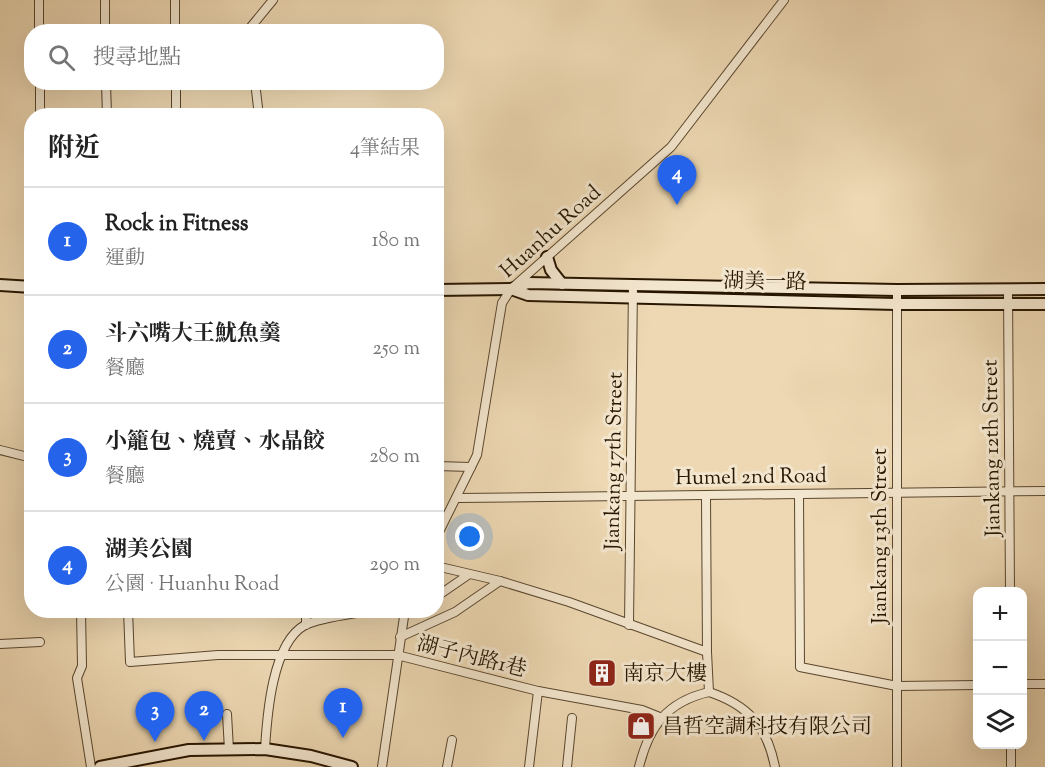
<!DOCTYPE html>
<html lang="zh-TW">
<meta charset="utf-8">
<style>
:root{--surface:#fff;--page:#f6f6f6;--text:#222;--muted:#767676;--line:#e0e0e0;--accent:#2563eb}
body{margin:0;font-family:"Sorts Mill Goudy","Noto Serif TC",serif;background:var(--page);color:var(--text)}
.controls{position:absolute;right:18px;bottom:18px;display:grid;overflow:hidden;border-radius:12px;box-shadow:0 6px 24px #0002}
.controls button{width:54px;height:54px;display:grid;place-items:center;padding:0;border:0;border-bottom:2px solid var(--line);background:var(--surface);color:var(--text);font:30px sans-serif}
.you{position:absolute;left:470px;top:537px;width:21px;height:21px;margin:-15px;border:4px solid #fff;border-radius:50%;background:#1a73e8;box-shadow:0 0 0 9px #1a73e833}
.badge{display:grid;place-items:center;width:39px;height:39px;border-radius:50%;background:var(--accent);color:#fff;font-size:20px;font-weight:700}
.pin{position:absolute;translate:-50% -50px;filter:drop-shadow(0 2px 3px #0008)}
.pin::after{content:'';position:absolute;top:32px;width:21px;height:18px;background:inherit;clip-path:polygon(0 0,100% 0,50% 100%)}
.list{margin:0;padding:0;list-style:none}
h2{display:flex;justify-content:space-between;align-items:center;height:78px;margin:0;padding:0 24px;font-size:26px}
h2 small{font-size:20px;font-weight:400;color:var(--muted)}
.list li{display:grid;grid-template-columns:39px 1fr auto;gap:18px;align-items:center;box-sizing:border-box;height:108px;padding:0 24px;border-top:2px solid var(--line)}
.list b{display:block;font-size:22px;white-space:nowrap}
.list p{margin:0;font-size:20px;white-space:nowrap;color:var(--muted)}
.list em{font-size:20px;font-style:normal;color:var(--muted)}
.icon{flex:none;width:33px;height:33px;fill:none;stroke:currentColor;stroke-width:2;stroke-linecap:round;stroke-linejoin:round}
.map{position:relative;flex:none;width:1045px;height:767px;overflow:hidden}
.search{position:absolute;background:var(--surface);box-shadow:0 6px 24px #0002;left:24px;top:24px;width:420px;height:66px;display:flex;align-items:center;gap:15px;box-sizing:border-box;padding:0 21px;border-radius:24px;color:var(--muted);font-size:22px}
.panel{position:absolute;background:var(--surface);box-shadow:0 6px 24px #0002;left:24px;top:108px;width:420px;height:510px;border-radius:24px}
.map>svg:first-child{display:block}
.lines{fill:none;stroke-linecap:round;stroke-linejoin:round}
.street-casing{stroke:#59462d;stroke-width:10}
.secondary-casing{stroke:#281600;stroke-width:14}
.street{stroke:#f3e6ce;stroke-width:8}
.secondary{stroke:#f3e6ce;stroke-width:10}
.labels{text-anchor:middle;stroke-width:6;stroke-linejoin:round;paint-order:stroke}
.street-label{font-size:21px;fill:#281600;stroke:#f3e6ce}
.poi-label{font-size:21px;fill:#281600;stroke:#f3e6ce;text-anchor:start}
</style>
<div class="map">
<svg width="1045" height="767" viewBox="0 0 1045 767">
<rect width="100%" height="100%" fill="#edd8b3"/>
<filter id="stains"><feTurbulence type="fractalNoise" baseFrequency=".00333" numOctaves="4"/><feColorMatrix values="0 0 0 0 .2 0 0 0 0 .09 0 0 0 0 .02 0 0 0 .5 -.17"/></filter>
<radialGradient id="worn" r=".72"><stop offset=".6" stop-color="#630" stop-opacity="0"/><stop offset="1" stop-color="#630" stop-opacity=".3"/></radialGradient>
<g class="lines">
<g class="street-casing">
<g id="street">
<polyline points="39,0 39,32"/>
<polyline points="105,0 105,32"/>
<polyline points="175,0 175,32"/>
<polyline points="250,32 250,28 273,0"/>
<polyline points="40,82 40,116"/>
<polyline points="106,82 107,116"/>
<polyline points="176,82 176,116"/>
<polyline points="255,82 259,116"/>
<polyline points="1008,289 1010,592"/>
<polyline points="897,290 897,767"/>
<polyline points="0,450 32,458"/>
<polyline points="436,466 471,467"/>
<polyline points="799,494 800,667 897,686 978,685"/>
<polyline points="458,498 1045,491"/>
<polyline points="436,538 477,455 502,303 511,289 671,147 784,0"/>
<polyline points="436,566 500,581 569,602 707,652 706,495"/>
<polyline points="436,597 468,575"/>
<polyline points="81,610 82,666 77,678 91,767"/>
<polyline points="128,610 130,662 218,655 397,655 538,691 642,710 662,718"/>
<polyline points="306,610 306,625"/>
<polyline points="629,625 633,285"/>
<polyline points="400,637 455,612 500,581"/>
<polyline points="0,644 40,642"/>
<polyline points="707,652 709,692"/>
<polyline points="1022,684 1045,684"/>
<path d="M709,692c39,13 58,34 66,75"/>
<polyline points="227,714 229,750"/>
<path d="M265,749c2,-33 7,-106 40,-124 16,-8 49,-11 68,-15"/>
<polyline points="382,767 405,610"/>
<polyline points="447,767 452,740"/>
<polyline points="529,767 538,691"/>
<polyline points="567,767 572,718"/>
<path d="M639,767c10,-40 27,-65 70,-75"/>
<polyline points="1011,767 1011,744"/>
</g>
</g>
<g class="secondary-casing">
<g id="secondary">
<polyline points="547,257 551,270 562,284"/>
<polyline points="0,285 32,287"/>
<polyline points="511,289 528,283 897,290 1045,289"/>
<polyline points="436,290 511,289 528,295 896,304 1045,304"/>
<polyline points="100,767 189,750 265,749 311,756 352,767"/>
</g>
</g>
<use href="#street" class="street"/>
<use href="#secondary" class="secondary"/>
</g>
<defs>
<g id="building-square" transform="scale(1.5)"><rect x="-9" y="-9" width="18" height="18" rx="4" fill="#8f2418" stroke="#f3e6ce"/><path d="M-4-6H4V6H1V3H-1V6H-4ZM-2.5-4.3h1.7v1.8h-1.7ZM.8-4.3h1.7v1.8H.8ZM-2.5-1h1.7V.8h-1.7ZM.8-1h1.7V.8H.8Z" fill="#fff"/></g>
<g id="shop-square" transform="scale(1.5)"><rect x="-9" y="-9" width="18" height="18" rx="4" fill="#8f2418" stroke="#f3e6ce"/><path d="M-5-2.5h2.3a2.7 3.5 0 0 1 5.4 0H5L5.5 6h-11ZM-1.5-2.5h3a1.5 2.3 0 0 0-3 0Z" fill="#fff"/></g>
</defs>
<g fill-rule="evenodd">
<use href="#building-square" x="602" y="673"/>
<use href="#shop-square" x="641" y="726"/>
</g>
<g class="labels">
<g class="street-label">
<text transform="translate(550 231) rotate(-42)" y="7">Huanhu Road</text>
<text transform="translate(765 281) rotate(1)" y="7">湖美一路</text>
<text transform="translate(991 448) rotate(-91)" y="7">Jiankang 12th Street</text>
<text transform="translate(613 461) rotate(-89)" y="7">Jiankang 17th Street</text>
<text transform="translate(751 476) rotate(-1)" y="7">Humel 2nd Road</text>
<text transform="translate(879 536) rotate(-90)" y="7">Jiankang 13th Street</text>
<text transform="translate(472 656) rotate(14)" y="7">湖子內路1巷</text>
</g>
<g class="poi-label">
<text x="623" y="680">南京大樓</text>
<text x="662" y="733">昌哲空調科技有限公司</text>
</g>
</g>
<rect width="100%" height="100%" filter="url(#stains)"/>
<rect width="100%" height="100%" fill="url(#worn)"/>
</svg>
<div class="controls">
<button>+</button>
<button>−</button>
<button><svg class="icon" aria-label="layers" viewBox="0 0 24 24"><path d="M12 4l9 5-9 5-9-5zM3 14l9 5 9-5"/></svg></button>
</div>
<div class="you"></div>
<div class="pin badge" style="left:343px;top:738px">1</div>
<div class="pin badge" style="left:204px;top:741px">2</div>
<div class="pin badge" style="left:155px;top:742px">3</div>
<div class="pin badge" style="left:677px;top:205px">4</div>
<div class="search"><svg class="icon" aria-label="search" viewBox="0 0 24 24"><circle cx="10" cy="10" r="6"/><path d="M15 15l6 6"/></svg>搜尋地點</div>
<section class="panel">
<h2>附近<small>4筆結果</small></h2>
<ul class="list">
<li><span class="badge">1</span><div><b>Rock in Fitness</b><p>運動</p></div><em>180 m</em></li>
<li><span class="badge">2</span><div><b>斗六嘴大王魷魚羹</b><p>餐廳</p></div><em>250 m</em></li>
<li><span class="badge">3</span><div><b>小籠包、燒賣、水晶餃</b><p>餐廳</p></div><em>280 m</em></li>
<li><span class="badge">4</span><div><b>湖美公園</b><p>公園 · Huanhu Road</p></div><em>290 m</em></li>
</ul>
</section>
</div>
